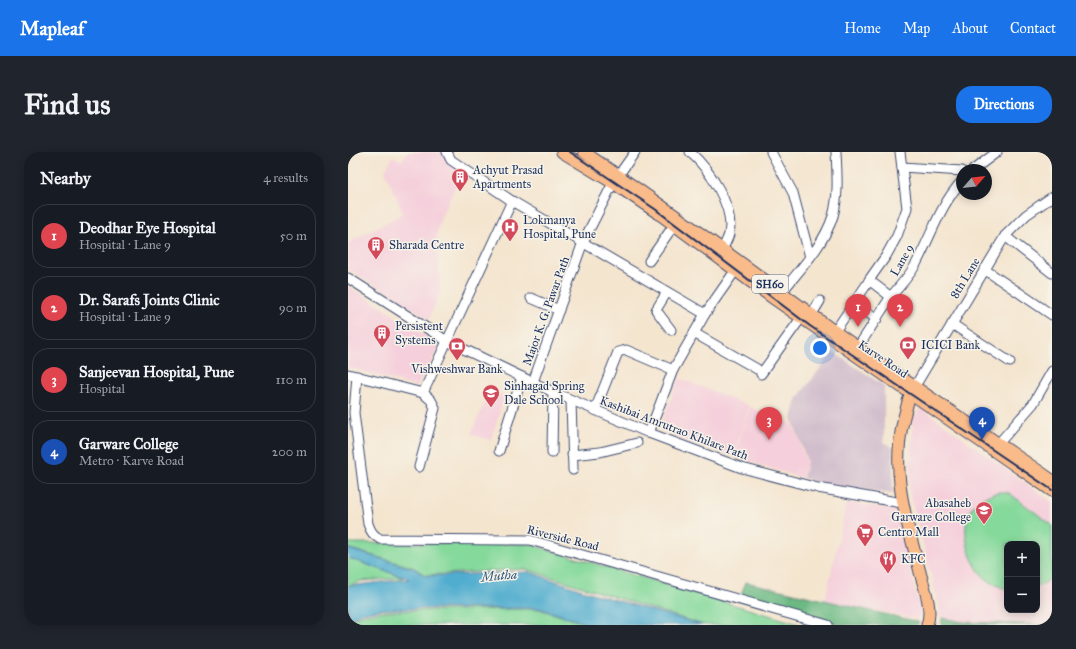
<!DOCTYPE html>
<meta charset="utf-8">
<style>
:root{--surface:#171b24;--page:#20242c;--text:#f1f3f6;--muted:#9ea1a6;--line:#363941;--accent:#1a73e8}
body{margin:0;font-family:"IM FELL Great Primer",serif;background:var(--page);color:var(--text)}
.controls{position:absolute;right:12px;bottom:12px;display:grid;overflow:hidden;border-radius:8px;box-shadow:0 2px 10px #0003}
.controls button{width:36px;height:36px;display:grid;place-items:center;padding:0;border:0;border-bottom:1px solid var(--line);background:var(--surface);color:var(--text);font:20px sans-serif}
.compass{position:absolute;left:608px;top:12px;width:36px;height:36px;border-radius:50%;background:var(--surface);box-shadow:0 2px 10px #0003;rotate:62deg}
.you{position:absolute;left:472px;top:196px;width:14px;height:14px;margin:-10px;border:3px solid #fff;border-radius:50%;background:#1a73e8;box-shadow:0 0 0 6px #1a73e833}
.badge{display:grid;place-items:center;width:26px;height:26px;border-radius:50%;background:var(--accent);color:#fff;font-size:13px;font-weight:700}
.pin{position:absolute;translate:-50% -33px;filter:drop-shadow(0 1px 2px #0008)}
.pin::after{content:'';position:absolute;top:21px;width:14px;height:12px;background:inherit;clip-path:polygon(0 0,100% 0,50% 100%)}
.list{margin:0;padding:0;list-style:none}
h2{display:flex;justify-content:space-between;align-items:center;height:52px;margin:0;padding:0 16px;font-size:17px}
h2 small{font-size:13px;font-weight:400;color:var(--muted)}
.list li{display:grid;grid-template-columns:26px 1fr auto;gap:12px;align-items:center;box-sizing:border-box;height:64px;margin:0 8px 8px;padding:0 8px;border:1px solid var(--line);border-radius:16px}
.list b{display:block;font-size:15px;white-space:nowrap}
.list p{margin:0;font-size:13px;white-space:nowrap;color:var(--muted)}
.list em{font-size:13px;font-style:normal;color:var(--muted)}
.map{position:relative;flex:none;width:704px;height:473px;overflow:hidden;border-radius:16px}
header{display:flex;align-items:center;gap:24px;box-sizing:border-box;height:56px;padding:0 20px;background:var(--accent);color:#fff}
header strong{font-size:19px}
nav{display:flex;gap:22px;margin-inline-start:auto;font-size:14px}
.intro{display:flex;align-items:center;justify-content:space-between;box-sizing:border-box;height:96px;padding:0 24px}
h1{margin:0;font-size:28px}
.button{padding:10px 18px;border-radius:16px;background:var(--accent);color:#fff;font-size:14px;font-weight:700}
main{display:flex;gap:24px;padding:0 24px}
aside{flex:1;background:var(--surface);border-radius:16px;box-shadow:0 2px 10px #0003}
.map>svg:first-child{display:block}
.built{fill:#f5cfdb;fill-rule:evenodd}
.industrial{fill:#d1bdcc}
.green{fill:#85d99b;stroke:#50847c}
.forest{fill:#6cb983;stroke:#447470}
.water{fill:#51adcf;stroke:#366e96}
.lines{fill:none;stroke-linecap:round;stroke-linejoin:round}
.minor-casing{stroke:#3c4a6f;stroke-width:11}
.major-casing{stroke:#3c4a6f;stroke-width:13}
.minor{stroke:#fff;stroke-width:9}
.major{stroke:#fabb8b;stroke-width:11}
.rail{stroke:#1b2f5e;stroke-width:2}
.labels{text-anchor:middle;stroke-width:3;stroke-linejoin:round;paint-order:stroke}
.shield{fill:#f7f3e8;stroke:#5d6a87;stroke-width:1}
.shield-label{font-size:11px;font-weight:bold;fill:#1b2f5e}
.poi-label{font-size:12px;fill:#1b2f5e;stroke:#f7f3e8;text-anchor:start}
.street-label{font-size:12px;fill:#1b2f5e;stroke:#f7f3e8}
.water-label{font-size:13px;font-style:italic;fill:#2b5580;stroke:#f7f3e8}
</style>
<header>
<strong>Mapleaf</strong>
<nav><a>Home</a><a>Map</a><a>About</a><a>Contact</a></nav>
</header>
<div class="intro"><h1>Find us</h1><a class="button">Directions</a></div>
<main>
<aside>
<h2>Nearby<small>4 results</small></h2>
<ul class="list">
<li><span class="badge" style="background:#e0444e">1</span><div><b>Deodhar Eye Hospital</b><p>Hospital · Lane 9</p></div><em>50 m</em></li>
<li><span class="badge" style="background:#e0444e">2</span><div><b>Dr. Sarafs Joints Clinic</b><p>Hospital · Lane 9</p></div><em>90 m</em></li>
<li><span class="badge" style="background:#e0444e">3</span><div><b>Sanjeevan Hospital, Pune</b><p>Hospital</p></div><em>110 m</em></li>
<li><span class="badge" style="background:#1a4fb4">4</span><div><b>Garware College</b><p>Metro · Karve Road</p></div><em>200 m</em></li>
</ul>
</aside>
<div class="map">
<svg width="704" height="473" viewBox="0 0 704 473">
<rect width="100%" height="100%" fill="#f7f3e8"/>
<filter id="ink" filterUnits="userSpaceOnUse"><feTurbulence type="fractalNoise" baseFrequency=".025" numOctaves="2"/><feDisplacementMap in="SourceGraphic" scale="8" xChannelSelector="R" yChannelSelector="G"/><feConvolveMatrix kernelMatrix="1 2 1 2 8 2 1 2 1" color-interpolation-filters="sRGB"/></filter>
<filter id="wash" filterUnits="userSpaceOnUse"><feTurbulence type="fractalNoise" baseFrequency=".012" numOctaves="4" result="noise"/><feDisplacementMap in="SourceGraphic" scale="16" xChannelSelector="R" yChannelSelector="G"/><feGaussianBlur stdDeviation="0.9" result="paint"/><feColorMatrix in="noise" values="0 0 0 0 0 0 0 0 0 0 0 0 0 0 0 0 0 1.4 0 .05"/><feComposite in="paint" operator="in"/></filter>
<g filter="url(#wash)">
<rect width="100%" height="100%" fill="#f4e5cf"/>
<g class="built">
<polygon points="58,0 100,0 118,11 93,65 89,80 92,141 81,167 0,117 0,91 55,61 37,19 45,4 54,9"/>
<polygon points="0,134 88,190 90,198 68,235 0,215"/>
<polygon points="331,226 401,254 385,304 337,289 312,275"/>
<polygon points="143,237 156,245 143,288 123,282"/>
<polygon points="402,255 445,272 458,310 454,326 386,305"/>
<path d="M573,256l131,94v122l-89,-3 -24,-4 1,-8 -31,-119 4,-70zM659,392h30v66h-30z"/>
<polygon points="499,350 548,358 573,461 569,467 477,448"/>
</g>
<polygon class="industrial" points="485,200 536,234 536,290 545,296 545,342 471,331 455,326 459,309 444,266 450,245"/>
<g class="green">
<path d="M651,340l10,1 43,32v52l-5,5 -10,5v-43h-30v45c-8,-2 -16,-6 -22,-11 -17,-16 -28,-55 -10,-74 6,-7 16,-10 24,-12z"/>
<polygon points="0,391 181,392 454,473 356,473 177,417 77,423 67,416 0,396"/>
<polygon points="0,406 56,426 13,429 0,434"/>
<polygon points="190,457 242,473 0,473 0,469 13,463 36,459"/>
</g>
<g class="forest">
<polygon points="398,430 571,470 570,473 492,473 454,463 393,442"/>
<polygon points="594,466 615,470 704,473 593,473"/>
</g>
<polygon class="water" points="0,397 67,417 77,424 181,420 237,439 354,473 243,473 191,456 36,457 13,461 0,468 0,434 61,427 0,406"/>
</g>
<g filter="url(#ink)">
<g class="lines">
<g class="minor-casing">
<g id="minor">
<polyline points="99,0 103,8 164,49 357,162"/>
<path d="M342,0c19,17 45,55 39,82 -1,5 -5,11 -7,17"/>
<polyline points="423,0 445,41 462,105"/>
<polyline points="554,15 614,19"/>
<polyline points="625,18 649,0"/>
<polyline points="657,84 704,121"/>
<polyline points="301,109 326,73"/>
<polyline points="636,117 704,163"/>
<polyline points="0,126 99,189 205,240 301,281 394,316 470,336 554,351"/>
<polyline points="319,140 308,158 323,178"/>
<path d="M434,140c18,-23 42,-47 51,-76 6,-21 4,-43 3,-64"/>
<polyline points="543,145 521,128 538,104 549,84 559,56 552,0"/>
<polyline points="183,146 211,158"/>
<polyline points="506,151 529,167"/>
<polyline points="464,162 472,149"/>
<polyline points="604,172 662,210"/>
<polyline points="487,179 521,129"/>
<polyline points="346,181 409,217"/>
<path d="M510,195c11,-16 21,-33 32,-49 9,-12 19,-21 26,-34 15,-28 24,-59 46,-83"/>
<polyline points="0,222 75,241 164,49"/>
<polyline points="413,222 453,166"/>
<path d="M9,224l-3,37 14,111c3,8 5,11 12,15l150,1 298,85"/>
<polyline points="185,230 235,90 265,31 287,0"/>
<polyline points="567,234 657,84 678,63 704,45"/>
<polyline points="223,248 225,318"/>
<polyline points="247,258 270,200 278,198 325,218"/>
<polyline points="301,281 325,218 357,162 387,119"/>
<polyline points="651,291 685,252 704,219"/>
<polyline points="151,299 174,225"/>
<polyline points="204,301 205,240"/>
<polyline points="224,303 252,300 289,291"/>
<polyline points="71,315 87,256 83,248 75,241"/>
</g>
</g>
<g class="major-casing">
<g id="major">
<polyline points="214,0 265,31 314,64 426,147 704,339"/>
<path d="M236,0c84,57 165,116 246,176 73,52 148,101 222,152"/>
<path d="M566,236c-6,8 -7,19 -10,29 -14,56 2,101 16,155 4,16 13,36 7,53"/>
</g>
</g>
<use href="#minor" class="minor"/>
<use href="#major" class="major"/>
<polyline class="rail" points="222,0 307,57 462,174 704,338"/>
</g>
</g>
<defs>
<g id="building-pin" transform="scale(0.9)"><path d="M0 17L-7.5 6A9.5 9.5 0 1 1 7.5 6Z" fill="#d1495b" stroke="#f7f3e8"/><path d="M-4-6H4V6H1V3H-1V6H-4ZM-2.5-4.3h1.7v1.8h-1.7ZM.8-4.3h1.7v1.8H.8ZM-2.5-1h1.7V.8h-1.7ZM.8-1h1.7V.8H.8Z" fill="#fff"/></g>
<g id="hospital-pin" transform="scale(0.9)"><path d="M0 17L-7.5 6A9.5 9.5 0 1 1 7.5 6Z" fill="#d1495b" stroke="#f7f3e8"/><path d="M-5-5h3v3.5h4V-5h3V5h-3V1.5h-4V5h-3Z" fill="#fff"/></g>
<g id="bank-pin" transform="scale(0.9)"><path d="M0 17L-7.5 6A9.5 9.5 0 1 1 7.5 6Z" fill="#d1495b" stroke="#f7f3e8"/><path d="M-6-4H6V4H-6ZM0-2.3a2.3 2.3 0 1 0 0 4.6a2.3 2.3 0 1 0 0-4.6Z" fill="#fff"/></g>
<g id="school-pin" transform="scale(0.9)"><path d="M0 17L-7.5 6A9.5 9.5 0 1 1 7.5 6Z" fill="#d1495b" stroke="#f7f3e8"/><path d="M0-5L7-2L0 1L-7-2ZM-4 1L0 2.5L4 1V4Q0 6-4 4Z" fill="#fff"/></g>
<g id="university-pin" transform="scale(0.9)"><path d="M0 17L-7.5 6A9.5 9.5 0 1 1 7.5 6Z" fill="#d1495b" stroke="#f7f3e8"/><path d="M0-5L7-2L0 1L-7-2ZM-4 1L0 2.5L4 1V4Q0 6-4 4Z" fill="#fff"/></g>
<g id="supermarket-pin" transform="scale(0.9)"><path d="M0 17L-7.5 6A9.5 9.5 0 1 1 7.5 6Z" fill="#d1495b" stroke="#f7f3e8"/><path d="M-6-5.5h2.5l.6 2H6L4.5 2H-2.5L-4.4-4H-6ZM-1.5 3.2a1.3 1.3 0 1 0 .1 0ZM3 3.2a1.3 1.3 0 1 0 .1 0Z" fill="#fff"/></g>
<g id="restaurant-pin" transform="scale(0.9)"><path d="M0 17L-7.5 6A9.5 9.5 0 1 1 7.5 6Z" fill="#d1495b" stroke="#f7f3e8"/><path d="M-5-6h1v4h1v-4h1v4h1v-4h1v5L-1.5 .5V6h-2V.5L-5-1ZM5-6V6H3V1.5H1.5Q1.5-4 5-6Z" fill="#fff"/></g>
</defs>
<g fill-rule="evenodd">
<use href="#building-pin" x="112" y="25"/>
<use href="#hospital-pin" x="162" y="75"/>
<use href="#building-pin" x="28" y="93"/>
<use href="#building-pin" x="34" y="181"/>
<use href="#bank-pin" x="560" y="193"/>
<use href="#bank-pin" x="109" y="194"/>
<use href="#school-pin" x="143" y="241"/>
<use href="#university-pin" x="636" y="358"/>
<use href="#supermarket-pin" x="517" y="380"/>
<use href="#restaurant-pin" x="540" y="407"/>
</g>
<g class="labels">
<rect class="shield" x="404" y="123" width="36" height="18" rx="3"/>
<g class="shield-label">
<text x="422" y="136">SH60</text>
</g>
<g class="poi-label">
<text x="125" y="22">Achyut Prasad<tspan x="125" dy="14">Apartments</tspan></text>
<text x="175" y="72">Lokmanya<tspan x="175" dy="14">Hospital, Pune</tspan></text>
<text x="41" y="97">Sharada Centre</text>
<text x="47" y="178">Persistent<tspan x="47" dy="14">Systems</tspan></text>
<text x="573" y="197">ICICI Bank</text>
<text x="109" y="221" text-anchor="middle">Vishweshwar Bank</text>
<text x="156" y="238">Sinhagad Spring<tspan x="156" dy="14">Dale School</tspan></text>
<text x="623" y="355" text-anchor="end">Abasaheb<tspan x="623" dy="14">Garware College</tspan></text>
<text x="530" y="384">Centro Mall</text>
<text x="553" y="411">KFC</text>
</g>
<g class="street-label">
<text transform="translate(554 108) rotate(-60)" y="4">Lane 9</text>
<text transform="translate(617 126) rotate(-59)" y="4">8th Lane</text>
<text transform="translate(198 159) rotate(-70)" y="4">Major K. G. Pawar Path</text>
<text transform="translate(535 207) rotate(34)" y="4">Karve Road</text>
<text transform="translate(326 276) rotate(21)" y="4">Kashibai Amrutrao Khilare Path</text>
<text transform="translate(215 386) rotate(14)" y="4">Riverside Road</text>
</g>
<g class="water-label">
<text transform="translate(151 423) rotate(-5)" y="5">Mutha</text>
</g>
</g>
</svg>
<div class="controls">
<button>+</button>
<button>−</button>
</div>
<svg class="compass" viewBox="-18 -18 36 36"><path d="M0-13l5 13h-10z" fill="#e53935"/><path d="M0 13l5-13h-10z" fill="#9ea1a6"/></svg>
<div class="you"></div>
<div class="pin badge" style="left:510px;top:175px;background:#e0444e">1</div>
<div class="pin badge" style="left:552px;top:175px;background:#e0444e">2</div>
<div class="pin badge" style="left:421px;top:288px;background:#e0444e">3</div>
<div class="pin badge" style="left:634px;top:288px;background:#1a4fb4">4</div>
</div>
</main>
